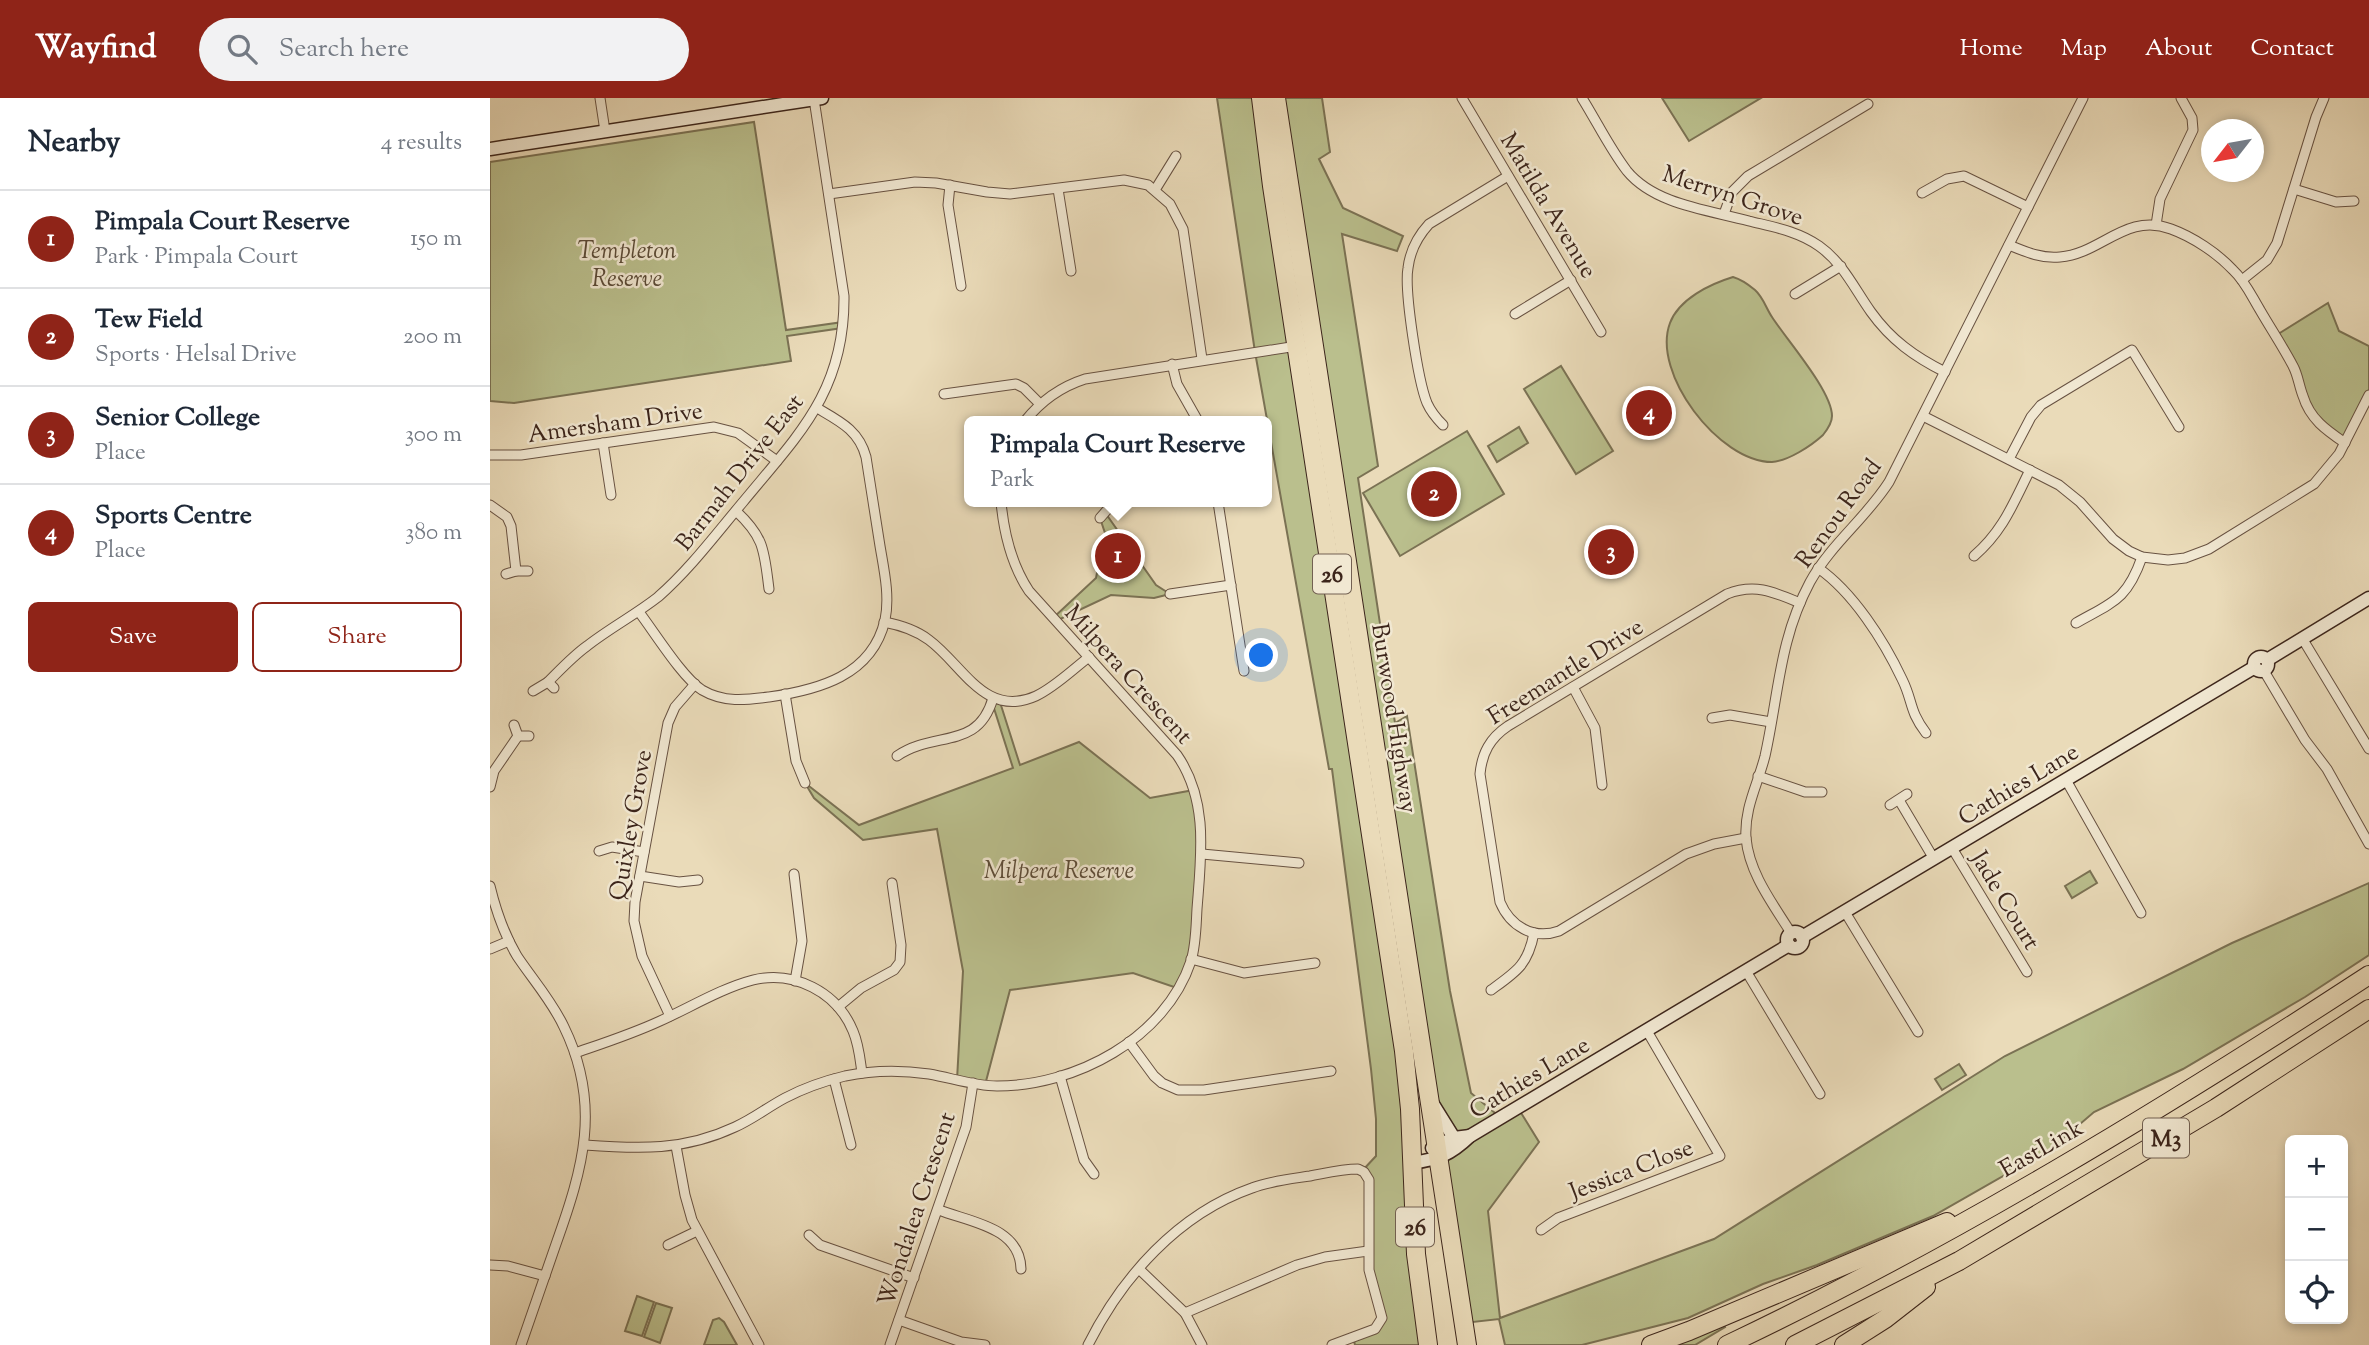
<!DOCTYPE html>
<meta charset="utf-8">
<style>
:root{--surface:#fff;--page:#f2f2f3;--text:#1f2937;--muted:#747a83;--line:#e0e1e3;--accent:#8f2418}
body{margin:0;font-family:"Sorts Mill Goudy",serif;background:var(--page);color:var(--text)}
.controls{position:absolute;right:21px;bottom:21px;display:grid;overflow:hidden;border-radius:10px;box-shadow:0 4px 10px #0003}
.controls button{width:63px;height:63px;display:grid;place-items:center;padding:0;border:0;border-bottom:2px solid var(--line);background:var(--surface);color:var(--text);font:35px sans-serif}
.compass{position:absolute;left:1711px;top:21px;width:63px;height:63px;border-radius:50%;background:var(--surface);box-shadow:0 4px 10px #0003;rotate:239deg}
.you{position:absolute;left:772px;top:558px;width:24px;height:24px;margin:-18px;border:5px solid #fff;border-radius:50%;background:#1a73e8;box-shadow:0 0 0 10px #1a73e833}
.badge{display:grid;place-items:center;width:46px;height:46px;border-radius:50%;background:var(--accent);color:#fff;font-size:23px;font-weight:700}
.pin{position:absolute;translate:-50% -50%;border:4px solid #fff;box-shadow:0 2px 7px #0006}
.popup{position:absolute;left:474px;top:318px;width:308px;height:91px;box-sizing:border-box;display:grid;place-content:center;border-radius:10px;background:var(--surface);filter:drop-shadow(0 2px 5px #0005);font-size:23px;white-space:nowrap;color:var(--muted)}
.popup b{font-size:26px;color:var(--text)}
.popup::after{content:'';position:absolute;left:50%;top:100%;margin-left:-14px;border:14px solid transparent;border-top-color:var(--surface)}
.list{margin:0;padding:0;list-style:none}
h2{display:flex;justify-content:space-between;align-items:center;height:91px;margin:0;padding:0 28px;font-size:30px}
h2 small{font-size:23px;font-weight:400;color:var(--muted)}
.list li{display:grid;grid-template-columns:46px 1fr auto;gap:21px;align-items:center;box-sizing:border-box;height:98px;padding:0 28px;border-top:2px solid var(--line)}
.list b{display:block;font-size:26px;white-space:nowrap}
.list p{margin:0;font-size:23px;white-space:nowrap;color:var(--muted)}
.list em{font-size:23px;font-style:normal;color:var(--muted)}
.actions{display:flex;gap:14px;padding:21px 28px}
.actions a{flex:1;padding:16px 0;border:2px solid var(--accent);border-radius:10px;text-align:center;font-size:24px;color:var(--accent)}
.actions .main{background:var(--accent);color:#fff}
.icon{flex:none;width:38px;height:38px;fill:none;stroke:currentColor;stroke-width:2;stroke-linecap:round;stroke-linejoin:round}
.map{position:relative;flex:none;width:1879px;height:1247px;overflow:hidden}
header{display:flex;align-items:center;gap:42px;box-sizing:border-box;height:98px;padding:0 35px;background:var(--accent);color:#fff}
header strong{font-size:33px}
nav{display:flex;gap:38px;margin-inline-start:auto;font-size:24px}
.search{width:490px;height:63px;background:var(--page);display:flex;align-items:center;gap:18px;box-sizing:border-box;padding:0 24px;border-radius:38px;color:var(--muted);font-size:26px}
main{display:flex}
aside{flex:1;background:var(--surface)}
.map>svg:first-child{display:block}
.green{fill:#babf8d;stroke:#7b7254;stroke-width:2}
.lines{fill:none;stroke-linecap:round;stroke-linejoin:round}
.street-casing{stroke:#685242;stroke-width:11}
.secondary-casing{stroke:#3c251b;stroke-width:15}
.highway-casing{stroke:#3c251b;stroke-width:20}
.street{stroke:#f1e8d2;stroke-width:9}
.secondary{stroke:#f1e8d2;stroke-width:12}
.highway{stroke:#eadbb9;stroke-width:18}
.labels{text-anchor:middle;stroke-width:5;stroke-linejoin:round;paint-order:stroke}
.shield{fill:#f1e8d2;stroke:#726052;stroke-width:2}
.shield-label{font-size:23px;font-weight:bold;fill:#3c251b}
.street-label{font-size:24px;fill:#3c251b;stroke:#f1e8d2}
.park-label{font-size:24px;font-style:italic;fill:#5c4c38;stroke:#f1e8d2}
</style>
<header>
<strong>Wayfind</strong>
<div class="search"><svg class="icon" aria-label="search" viewBox="0 0 24 24"><circle cx="10" cy="10" r="6"/><path d="M15 15l6 6"/></svg>Search here</div>
<nav><a>Home</a><a>Map</a><a>About</a><a>Contact</a></nav>
</header>
<main>
<aside>
<h2>Nearby<small>4 results</small></h2>
<ul class="list">
<li><span class="badge">1</span><div><b>Pimpala Court Reserve</b><p>Park · Pimpala Court</p></div><em>150 m</em></li>
<li><span class="badge">2</span><div><b>Tew Field</b><p>Sports · Helsal Drive</p></div><em>200 m</em></li>
<li><span class="badge">3</span><div><b>Senior College</b><p>Place</p></div><em>300 m</em></li>
<li><span class="badge">4</span><div><b>Sports Centre</b><p>Place</p></div><em>380 m</em></li>
</ul>
<div class="actions"><a class="main">Save</a><a>Share</a></div>
</aside>
<div class="map">
<svg width="1879" height="1247" viewBox="0 0 1879 1247">
<rect width="100%" height="100%" fill="#eadbb9"/>
<filter id="stains"><feTurbulence type="fractalNoise" baseFrequency=".00286" numOctaves="4"/><feColorMatrix values="0 0 0 0 .2 0 0 0 0 .09 0 0 0 0 .02 0 0 0 .5 -.17"/></filter>
<radialGradient id="worn" r=".72"><stop offset=".6" stop-color="#630" stop-opacity="0"/><stop offset="1" stop-color="#630" stop-opacity=".3"/></radialGradient>
<g class="green">
<polygon points="727,0 771,0 914,953 938,1247 865,1247 863,1239 890,1226 880,1179 879,1083 873,1072 886,1058 886,1021 881,971 842,671 839,671 765,254"/>
<polygon points="786,0 832,0 840,54 829,61 853,110 913,138 907,153 852,136 888,368 868,380 905,625 917,618 960,893 981,995 1011,1020 1028,1010 1049,1044 998,1113 1010,1220 1224,1141 1515,958 1742,845 1879,785 1879,857 1815,899 1693,971 1604,1014 1562,1050 1443,1118 1327,1167 1273,1186 1198,1220 1092,1247 1015,1247 1009,1221 974,1225 948,1061 964,1040 950,1016"/>
<polygon points="1172,0 1271,0 1199,43"/>
<polygon points="264,24 296,232 353,224 352,230 297,238 301,263 24,305 0,303 0,64"/>
<path d="M1243,179c7,2 16,8 22,13 8,7 11,18 17,27 14,22 60,74 60,99 0,7 -5,14 -9,19 -12,11 -35,26 -51,27 -53,0 -121,-89 -102,-139 9,-24 40,-39 63,-46z"/>
<polygon points="1838,205 1849,233 1879,248 1879,297 1855,345 1830,328 1785,238"/>
<polygon points="1071,268 1123,353 1086,376 1034,291"/>
<polygon points="1029,329 1038,345 1007,364 998,348"/>
<polygon points="977,333 1014,396 910,458 873,395"/>
<polygon points="614,413 666,487 680,496 664,500 621,497 566,523 563,520 606,480 615,435 610,420"/>
<polygon points="509,601 530,667 589,644 660,700 704,692 709,711 704,849 687,890 643,875 520,892 495,987 467,982 473,873 447,731 373,742 324,700 315,685 369,727 523,670 502,604"/>
<polygon points="1600,773 1607,785 1582,800 1575,788"/>
<polygon points="1469,966 1476,977 1452,992 1445,981"/>
<polygon points="147,1198 164,1204 152,1238 135,1233"/>
<polygon points="166,1205 182,1210 170,1245 154,1239"/>
<polygon points="229,1220 234,1224 247,1247 214,1247 223,1222"/>
<polygon points="1233,1225 1235,1229 1205,1247 1176,1247"/>
</g>
<g class="lines">
<g class="street-casing">
<g id="street">
<polyline points="110,0 115,33"/>
<polyline points="972,0 1111,234"/>
<path d="M1092,0c15,24 28,51 45,73 28,34 82,39 122,50 24,6 49,10 70,25 24,17 35,42 52,66 20,28 44,45 74,60"/>
<polyline points="460,87 458,107 471,188"/>
<polyline points="568,91 581,173"/>
<polyline points="1804,91 1846,104 1864,103"/>
<polyline points="665,92 686,58"/>
<polyline points="1432,95 1457,81 1474,78 1538,109"/>
<polyline points="339,96 425,84 446,85 497,94 520,96 634,82 658,87 680,106 693,131 712,261"/>
<polyline points="1234,116 1242,94 1258,78 1378,6"/>
<polyline points="1666,127 1670,101 1703,32 1702,20 1691,0"/>
<path d="M1519,147c17,7 33,14 51,12 41,-3 66,-45 111,-28 22,8 46,24 62,41 12,11 19,27 27,40 11,19 23,37 33,56 5,9 6,20 10,30 7,23 23,34 42,47"/>
<polyline points="1752,182 1777,162 1787,145 1826,19 1834,0"/>
<polyline points="1305,196 1351,168"/>
<polyline points="1025,216 1081,182"/>
<polyline points="682,266 687,286 708,323"/>
<polyline points="454,296 526,286 534,290 550,306"/>
<polyline points="1433,318 1569,387 1590,404 1623,441 1639,453 1652,459 1678,462 1695,460 1719,451 1824,386 1849,356 1879,297"/>
<path d="M535,323c16,-20 35,-34 60,-42l212,-33"/>
<path d="M953,327c-6,-6 -12,-13 -16,-22 -9,-22 -23,-113 -19,-135 2,-17 10,-32 21,-44l79,-48"/>
<polyline points="113,345 121,397"/>
<polyline points="0,357 31,357 224,329 248,335 287,363"/>
<polyline points="1519,361 1541,319 1551,307 1642,252 1689,329"/>
<polyline points="728,404 754,573"/>
<polyline points="0,407 17,419 21,428 26,473"/>
<path d="M246,413c29,27 28,40 33,78"/>
<polyline points="610,420 624,404"/>
<path d="M1484,458c29,-25 39,-52 56,-86"/>
<path d="M1328,470c35,24 66,73 84,111 11,22 7,32 24,54"/>
<polyline points="16,476 26,473 38,473"/>
<polyline points="680,496 741,487"/>
<path d="M149,514c16,21 43,65 63,78 22,13 44,10 67,7 49,-7 103,-21 116,-77 5,-24 -1,-50 -5,-74 -5,-30 -9,-59 -14,-89 -7,-27 -27,-36 -49,-49"/>
<path d="M394,524c16,3 32,8 45,18 34,25 56,79 107,56 19,-9 36,-26 53,-39"/>
<path d="M1586,525c37,-21 51,-23 66,-66"/>
<polyline points="1812,540 1879,651"/>
<polyline points="1774,573 1815,642 1837,671 1879,746"/>
<path d="M58,584c13,-13 25,-26 39,-36 23,-18 48,-31 71,-49 32,-28 58,-63 85,-95 56,-68 102,-111 101,-206l-30,-197"/>
<polyline points="1083,589 1105,630 1112,687"/>
<polyline points="43,593 58,584 64,590"/>
<polyline points="295,596 306,663 315,685"/>
<polyline points="1222,620 1240,617 1281,624"/>
<polyline points="24,627 28,638 39,638"/>
<path d="M407,658c38,-26 81,-5 96,-58"/>
<polyline points="1268,678 1315,694 1332,694"/>
<polyline points="1576,682 1651,815"/>
<polyline points="0,689 4,673 28,638"/>
<polyline points="1409,702 1444,761"/>
<polyline points="1400,707 1417,696"/>
<path d="M1256,740l-32,6 -28,10 -127,77c-26,9 -49,-5 -59,-29l-20,-128c2,-21 10,-36 28,-48l219,-132c28,-11 47,-2 73,9"/>
<polyline points="1462,750 1537,874"/>
<polyline points="109,753 122,749 154,754"/>
<polyline points="712,756 809,765"/>
<polyline points="304,776 312,843 305,883"/>
<polyline points="150,778 189,784 208,782"/>
<path d="M0,788c6,25 14,48 27,70 16,24 35,45 47,71 38,78 19,141 -8,217 -12,34 -23,67 -35,101"/>
<polyline points="1355,814 1428,934"/>
<path d="M1301,835c-18,-29 -42,-60 -45,-95 -2,-30 12,-54 19,-82 14,-63 14,-116 45,-174 21,-38 56,-64 79,-100l194,-384"/>
<polyline points="0,851 19,843"/>
<polyline points="701,861 754,875 825,865"/>
<polyline points="1256,873 1330,996"/>
<path d="M1001,892c25,-18 37,-25 43,-57"/>
<polyline points="348,909 371,890 404,872 410,864 411,847 402,785"/>
<polyline points="180,918 152,858 144,823 145,804 178,625 185,609 205,586"/>
<polyline points="639,944 664,978 672,985 688,992 714,992 841,973"/>
<path d="M85,955c29,-10 57,-19 85,-32 29,-13 62,-33 93,-41 41,-10 84,12 100,51 6,14 7,28 9,42"/>
<polyline points="570,978 594,1062 604,1076"/>
<polyline points="344,981 361,1047"/>
<path d="M95,1047c54,4 99,6 150,-18 18,-8 33,-20 50,-29 19,-10 39,-17 60,-22 28,-6 57,-6 84,-2 23,4 45,12 68,12 78,0 168,-47 194,-125 5,-16 5,-35 6,-52 4,-53 12,-108 -20,-154l-148,-164c-18,-27 -25,-57 -28,-89"/>
<polyline points="186,1048 195,1097 202,1122 269,1247"/>
<path d="M449,1112c31,12 81,17 82,59"/>
<polyline points="1051,1132 1068,1120 1230,1058 1157,933"/>
<polyline points="319,1137 330,1147 424,1180"/>
<polyline points="178,1147 207,1133"/>
<polyline points="0,1167 18,1168 55,1178"/>
<polyline points="649,1171 695,1215 712,1247"/>
<polyline points="695,1215 807,1167 835,1159 878,1153"/>
<polyline points="409,1222 471,1244 495,1247"/>
<polyline points="400,1247 476,1029 483,985"/>
<path d="M598,1247c34,-68 90,-131 164,-157 18,-7 38,-9 58,-12 16,-3 32,-7 48,-7l6,3 5,8v90l13,48 -7,11 -43,16"/>
</g>
</g>
<g class="secondary-casing">
<g id="secondary">
<polyline points="0,51 332,0"/>
<circle cx="1771" cy="566" r="7"/>
<polyline points="1777,562 1879,500"/>
<circle cx="1305" cy="842" r="8"/>
<polyline points="1312,839 1765,569"/>
<polyline points="941,1003 964,1040"/>
<polyline points="942,1050 964,1040 980,1038"/>
<path d="M922,1065c27,-4 38,-8 58,-27l319,-191"/>
</g>
</g>
<g class="highway-casing">
<g id="highway">
<polyline points="771,0 782,88 914,953 920,1011 926,1156 938,1247"/>
<polyline points="786,0 977,1247"/>
<polyline points="1161,1247 1199,1233 1457,1124"/>
<path d="M1237,1247c223,-106 435,-235 642,-370"/>
<polyline points="1305,1247 1469,1163 1726,1010 1879,911"/>
<polyline points="1354,1247 1395,1221 1436,1189"/>
</g>
</g>
<use href="#street" class="street"/>
<use href="#secondary" class="secondary"/>
<use href="#highway" class="highway"/>
</g>
<g class="labels">
<g class="shield">
<rect x="823" y="456.5" width="38" height="39" rx="5"/>
<rect x="1653" y="1020.5" width="46" height="39" rx="5"/>
<rect x="906" y="1109.5" width="38" height="39" rx="5"/>
</g>
<g class="shield-label">
<text x="842" y="484">26</text>
<text x="1676" y="1048">M3</text>
<text x="925" y="1137">26</text>
</g>
<g class="street-label">
<text transform="translate(1243 97) rotate(18)" y="8">Merryn Grove</text>
<text transform="translate(1059 107) rotate(59)" y="8">Matilda Avenue</text>
<text transform="translate(125 324) rotate(-8)" y="8">Amersham Drive</text>
<text transform="translate(249 374) rotate(-52)" y="8">Barmah Drive East</text>
<text transform="translate(1348 415) rotate(-54)" y="8">Renou Road</text>
<text transform="translate(1075 573) rotate(-32)" y="8">Freemantle Drive</text>
<text transform="translate(639 576) rotate(48)" y="8">Milpera Crescent</text>
<text transform="translate(905 620) rotate(81)" y="8">Burwood Highway</text>
<text transform="translate(1528 686) rotate(-31)" y="8">Cathies Lane</text>
<text transform="translate(140 727) rotate(-80)" y="8">Quixley Grove</text>
<text transform="translate(1516 802) rotate(59)" y="8">Jade Court</text>
<text transform="translate(1039 979) rotate(-31)" y="8">Cathies Lane</text>
<text transform="translate(1551 1050) rotate(-30)" y="8">EastLink</text>
<text transform="translate(1141 1071) rotate(-21)" y="8">Jessica Close</text>
<text transform="translate(426 1111) rotate(-72)" y="8">Wondalea Crescent</text>
</g>
<g class="park-label">
<text x="137" y="160">Templeton<tspan x="137" dy="28">Reserve</tspan></text>
<text x="569" y="780">Milpera Reserve</text>
</g>
</g>
<rect width="100%" height="100%" filter="url(#stains)"/>
<rect width="100%" height="100%" fill="url(#worn)"/>
</svg>
<div class="controls">
<button>+</button>
<button>−</button>
<button><svg class="icon" aria-label="locate" viewBox="0 0 24 24"><circle cx="12" cy="12" r="6"/><path d="M12 2v4M12 18v4M2 12h4M18 12h4"/></svg></button>
</div>
<svg class="compass" viewBox="-18 -18 36 36"><path d="M0-13l5 13h-10z" fill="#e53935"/><path d="M0 13l5-13h-10z" fill="#747a83"/></svg>
<div class="you"></div>
<div class="pin badge" style="left:628px;top:458px">1</div>
<div class="popup"><b>Pimpala Court Reserve</b>Park</div>
<div class="pin badge" style="left:944px;top:396px">2</div>
<div class="pin badge" style="left:1121px;top:454px">3</div>
<div class="pin badge" style="left:1159px;top:315px">4</div>
</div>
</main>
